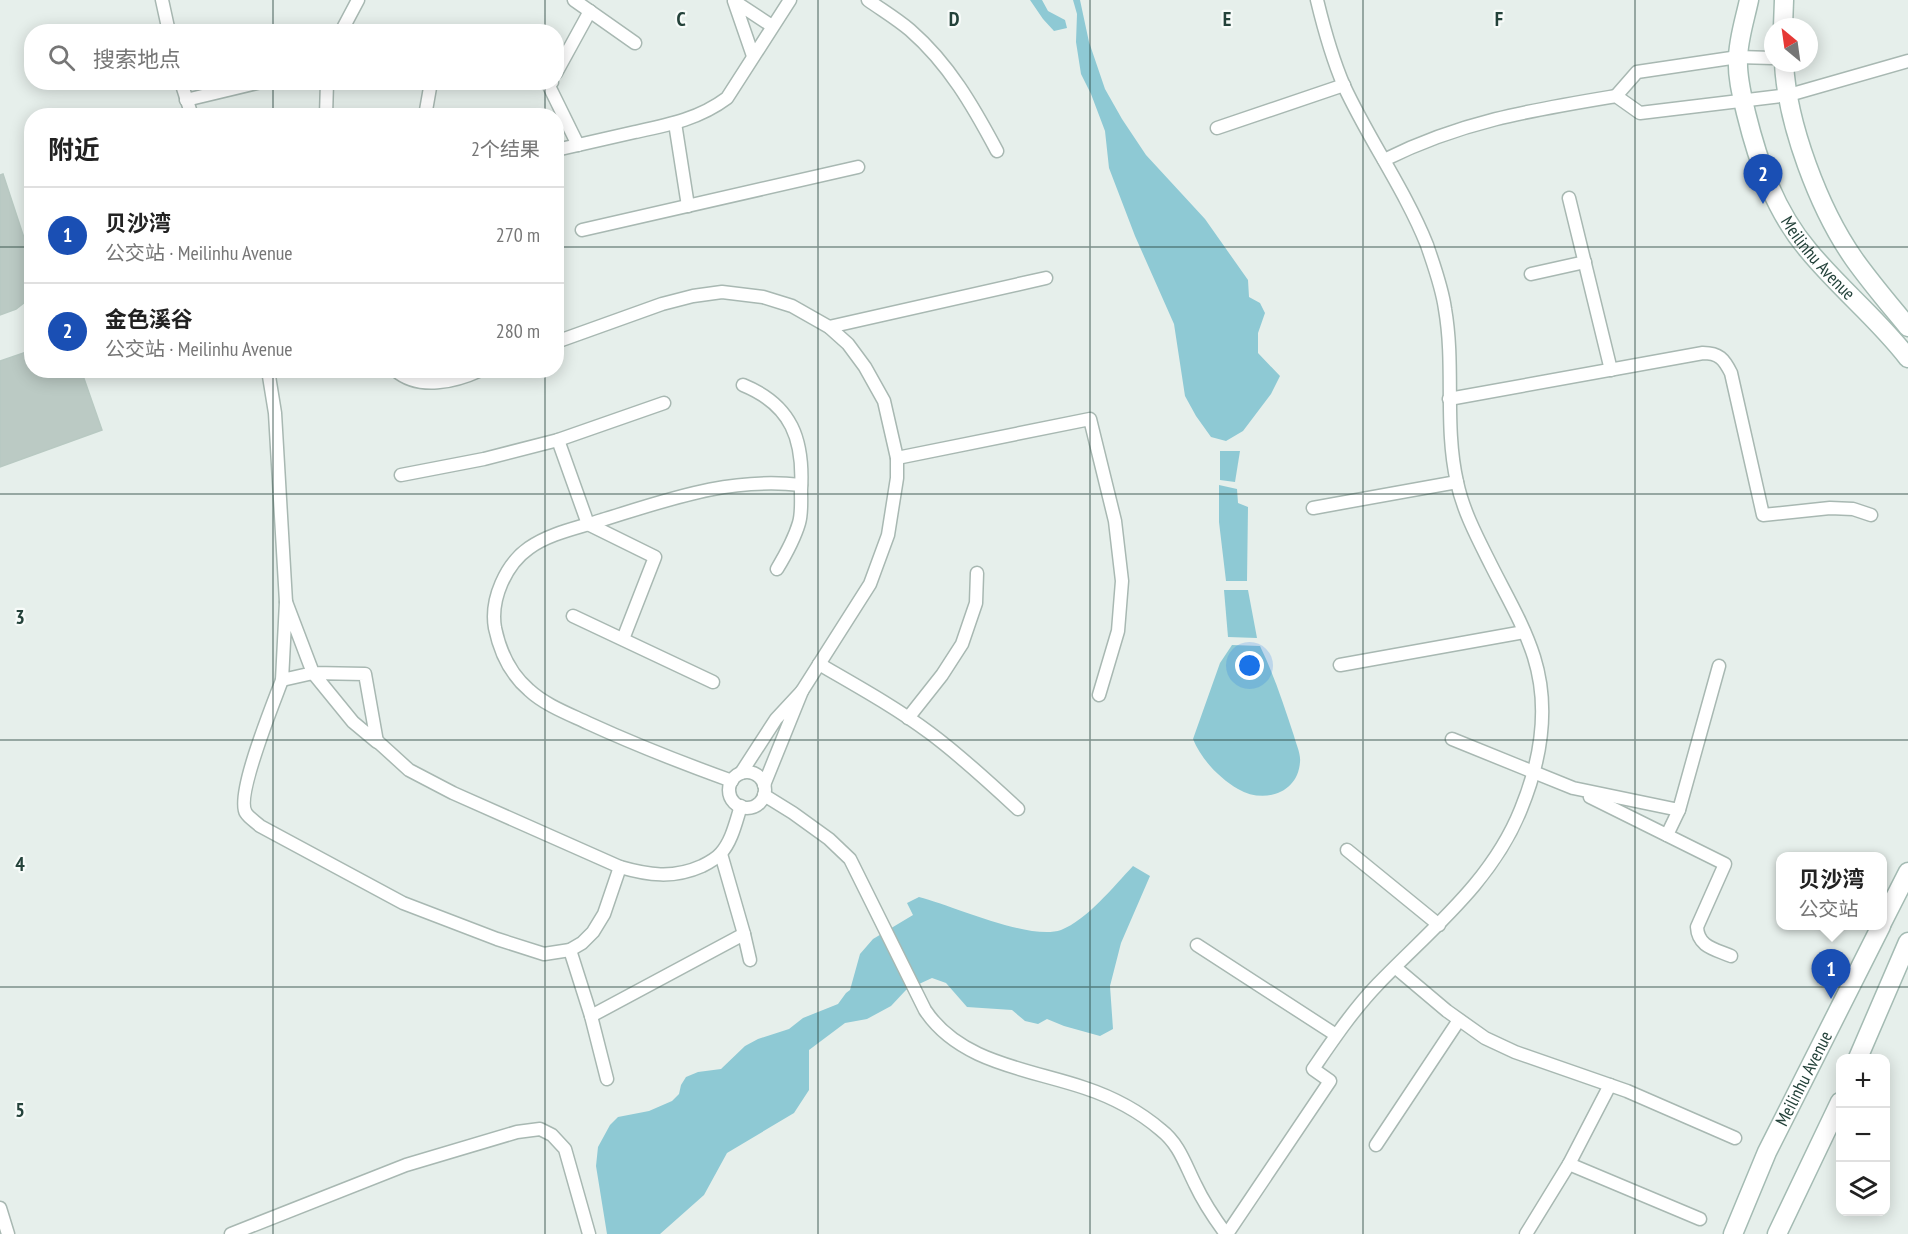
<!DOCTYPE html>
<html lang="zh">
<meta charset="utf-8">
<style>
:root{--surface:#fff;--page:#f2f2f2;--text:#222;--muted:#767676;--line:#e0e0e0;--accent:#7c3aed}
body{margin:0;font-family:"PT Sans Narrow","Noto Sans SC",sans-serif;background:var(--page);color:var(--text)}
.controls{position:absolute;right:18px;bottom:18px;display:grid;overflow:hidden;border-radius:12px;box-shadow:0 3px 15px #0003}
.controls button{width:54px;height:54px;display:grid;place-items:center;padding:0;border:0;border-bottom:2px solid var(--line);background:var(--surface);color:var(--text);font:30px sans-serif}
.compass{position:absolute;left:1764px;top:18px;width:54px;height:54px;border-radius:50%;background:var(--surface);box-shadow:0 3px 15px #0003;rotate:331deg}
.you{position:absolute;left:1250px;top:666px;width:21px;height:21px;margin:-15px;border:4px solid #fff;border-radius:50%;background:#1a73e8;box-shadow:0 0 0 9px #1a73e833}
.badge{display:grid;place-items:center;width:39px;height:39px;border-radius:50%;background:var(--accent);color:#fff;font-size:20px;font-weight:700}
.pin{position:absolute;translate:-50% -50px;filter:drop-shadow(0 2px 3px #0008)}
.pin::after{content:'';position:absolute;top:32px;width:21px;height:18px;background:inherit;clip-path:polygon(0 0,100% 0,50% 100%)}
.popup{position:absolute;left:1776px;top:852px;width:111px;height:78px;box-sizing:border-box;display:grid;place-content:center;border-radius:12px;background:var(--surface);filter:drop-shadow(0 2px 4px #0005);font-size:20px;white-space:nowrap;color:var(--muted)}
.popup b{font-size:22px;color:var(--text)}
.popup::after{content:'';position:absolute;left:50%;top:100%;margin-left:-12px;border:12px solid transparent;border-top-color:var(--surface)}
.list{margin:0;padding:0;list-style:none}
h2{display:flex;justify-content:space-between;align-items:center;height:78px;margin:0;padding:0 24px;font-size:26px}
h2 small{font-size:20px;font-weight:400;color:var(--muted)}
.list li{display:grid;grid-template-columns:39px 1fr auto;gap:18px;align-items:center;box-sizing:border-box;height:96px;padding:0 24px;border-top:2px solid var(--line)}
.list b{display:block;font-size:22px;white-space:nowrap}
.list p{margin:0;font-size:20px;white-space:nowrap;color:var(--muted)}
.list em{font-size:20px;font-style:normal;color:var(--muted)}
.icon{flex:none;width:33px;height:33px;fill:none;stroke:currentColor;stroke-width:2;stroke-linecap:round;stroke-linejoin:round}
.map{position:relative;flex:none;width:1908px;height:1234px;overflow:hidden}
.search{position:absolute;background:var(--surface);box-shadow:0 3px 15px #0003;left:24px;top:24px;width:540px;height:66px;display:flex;align-items:center;gap:15px;box-sizing:border-box;padding:0 21px;border-radius:24px;color:var(--muted);font-size:22px}
.panel{position:absolute;background:var(--surface);box-shadow:0 3px 15px #0003;left:24px;top:108px;width:540px;height:270px;border-radius:24px}
.map>svg:first-child{display:block}
.water{fill:#8ec9d4}
.building{fill:#bbcac4;stroke:#b8c9c2;stroke-width:1.5}
.lines{fill:none;stroke-linecap:round;stroke-linejoin:round}
.minor-casing{stroke:#a8b8b2;stroke-width:15}
.secondary-casing{stroke:#a4bbb3;stroke-width:21}
.minor{stroke:#fff;stroke-width:12}
.secondary{stroke:#fff;stroke-width:18}
.grid{fill:none;stroke:#24423a;stroke-width:1.5;stroke-opacity:0.55}
.labels{text-anchor:middle;stroke-width:4.5;stroke-linejoin:round;paint-order:stroke}
.street-label{font-size:18px;fill:#24423a;stroke:#f7fbf9}
.grid-label{font-size:20px;text-anchor:middle;font-weight:bold;fill:#24423a;stroke:#f7fbf9;stroke-width:4.5;stroke-linejoin:round;paint-order:stroke}
</style>
<div class="map">
<svg width="1908" height="1234" viewBox="0 0 1908 1234">
<rect width="100%" height="100%" fill="#e6efeb"/>
<g class="water">
<polygon points="1030,0 1042,0 1048,11 1065,20 1067,28 1054,31 1043,19"/>
<polygon points="1073,0 1080,0 1089,42 1105,89 1122,119 1146,155 1205,219 1248,280 1249,297 1260,303 1265,313 1258,333 1258,353 1280,376 1271,394 1243,431 1226,441 1211,437 1196,416 1185,396 1174,324 1135,236 1109,168 1105,131 1091,94 1081,74 1076,42 1077,14"/>
<polygon points="1220,451 1240,451 1235,482 1220,480"/>
<polygon points="1219,485 1237,489 1238,503 1248,507 1247,581 1226,581 1219,522"/>
<polygon points="1224,590 1248,590 1257,638 1228,637"/>
<path d="M1232,645l28,1c14,29 24,59 34,90 2,8 7,18 6,26 -2,32 -37,42 -62,27 -19,-11 -37,-30 -45,-50l27,-76z"/>
<path d="M1133,866l17,10 -29,67 -11,43 3,43 -13,7 -36,-10 -17,-7 -9,5 -13,-3 -13,-11 -45,-3 -21,-24 -14,-5 -26,12 -15,16 -24,13 -22,4 -36,27v40l-15,23 -67,40 -23,42 -44,39h-53l-11,-68 2,-19 12,-22 8,-8 31,-6 23,-10 7,-7 2,-9 5,-8 12,-5 23,-3 24,-23 13,-7 31,-10 14,-11 35,-14 8,-11 4,-3 10,-36 13,-15 40,-24 -6,-12 12,-6c35,9 111,44 142,33 26,-10 53,-44 72,-64z"/>
</g>
<g class="building">
<polygon points="3,174 32,262 32,292 30,298 16,309 0,315 0,175"/>
<polygon points="32,350 32,370 81,370 102,430 0,467 0,361"/>
</g>
<g class="lines">
<g class="minor-casing">
<g id="minor">
<polyline points="162,0 169,32"/>
<polyline points="574,0 635,43"/>
<path d="M868,0c14,10 29,19 42,30 39,34 63,76 87,121"/>
<polyline points="341,32 358,0"/>
<polyline points="753,56 734,1 772,26"/>
<polyline points="556,73 590,11"/>
<polyline points="181,82 192,116"/>
<polyline points="552,82 549,86 578,145"/>
<polyline points="1616,96 1637,72 1738,57 1773,58"/>
<polyline points="186,100 261,82"/>
<polyline points="326,116 327,82"/>
<polyline points="425,116 431,82"/>
<polyline points="675,123 688,206"/>
<polyline points="1217,128 1344,85"/>
<path d="M556,150c27,-6 53,-12 79,-18 33,-7 64,-13 92,-34l63,-98"/>
<path d="M1384,160c78,-39 148,-50 232,-64l24,17 149,-18 119,-34"/>
<polyline points="1569,198 1611,370"/>
<polyline points="582,230 858,167"/>
<polyline points="1531,274 1585,262"/>
<polyline points="829,327 1046,278"/>
<polyline points="556,342 662,304 693,296 722,292 763,297 792,306 829,327 848,344 865,367 884,401 897,458 897,478 888,535 870,584 802,691"/>
<polyline points="268,370 275,413 286,602"/>
<path d="M395,370c24,21 60,12 86,0"/>
<path d="M743,385c49,20 61,55 58,105 0,11 1,23 -2,33 -5,17 -13,31 -22,46"/>
<path d="M1449,399l254,-46c16,0 21,6 28,20l32,142 67,-7 23,1 18,6"/>
<polyline points="558,440 588,524 655,557 623,639"/>
<polyline points="897,458 1090,419 1115,521 1122,581 1118,631 1099,695"/>
<polyline points="401,475 484,459 558,440 664,403"/>
<polyline points="1313,508 1457,482"/>
<polyline points="573,616 713,682"/>
<path d="M819,664c38,22 76,43 111,69 31,23 60,50 88,76"/>
<polyline points="1340,665 1524,632"/>
<polyline points="313,673 353,722 377,742 365,674 313,673 282,680 286,602 313,673"/>
<path d="M282,680c-8,22 -47,116 -36,133 3,5 10,9 14,13l143,77 94,36 47,15 26,-4 12,-7 11,-11 11,-18 16,-47"/>
<polyline points="908,718 942,675 962,644 976,603 977,573"/>
<polyline points="1452,739 1573,788 1679,810 1719,666"/>
<path d="M376,740l33,30 44,23 167,74c28,8 53,12 82,-1 6,-3 14,-7 19,-13 11,-12 15,-32 20,-47"/>
<circle cx="747" cy="790" r="18"/>
<polyline points="741,773 776,719 802,691 764,785"/>
<path d="M732,781c-50,-18 -96,-36 -144,-58 -19,-9 -43,-18 -59,-33 -20,-17 -29,-38 -34,-62 -5,-29 11,-64 34,-80 21,-15 49,-20 73,-28 68,-21 127,-43 199,-35"/>
<path d="M764,795l29,18 36,26 21,20 75,151c35,53 104,59 160,78 27,9 55,24 76,42 18,14 24,34 34,54 8,17 19,34 31,50"/>
<path d="M1590,797l135,67 -28,63c1,20 18,22 34,29"/>
<polyline points="1667,835 1679,810"/>
<polyline points="1347,850 1439,925"/>
<polyline points="721,854 744,934 750,960"/>
<polyline points="1197,945 1336,1035"/>
<polyline points="570,950 591,1016 607,1079"/>
<polyline points="1396,968 1447,1011 1485,1038 1515,1052 1627,1091 1735,1138"/>
<polyline points="591,1016 744,934"/>
<polyline points="1376,1145 1459,1020"/>
<polyline points="1569,1164 1700,1219"/>
<polyline points="0,1208 8,1234"/>
<polyline points="231,1234 406,1165 517,1132 540,1129 552,1135 565,1149 589,1234"/>
<path d="M1227,1234l103,-153 -17,-12c20,-29 40,-59 65,-85 53,-55 114,-102 143,-175 20,-49 29,-101 13,-152 -10,-32 -28,-62 -43,-92 -13,-26 -28,-54 -34,-83 -13,-57 -2,-116 -12,-173 -3,-22 -11,-43 -18,-64 -22,-55 -58,-105 -83,-159 -12,-28 -20,-57 -27,-86"/>
<polyline points="1526,1234 1569,1164 1610,1085"/>
</g>
</g>
<g class="secondary-casing">
<g id="secondary">
<path id="s1" d="M1749,0c-4,19 -11,40 -11,59 -1,18 4,37 8,54 12,49 29,98 62,137 31,38 70,69 100,108"/>
<polyline points="1783,27 1784,0"/>
<path d="M1784,63c3,61 35,146 70,196 17,24 36,46 54,68"/>
<polyline points="1882,923 1908,872"/>
<polyline points="1858,1058 1908,942"/>
<path id="s2" d="M1733,1234l34,-82 114,-226"/>
<polyline points="1777,1234 1840,1102"/>
</g>
</g>
<use href="#minor" class="minor"/>
<use href="#secondary" class="secondary"/>
</g>
<path class="grid" d="M273,0v32M545,0v32M818,0v1234M1090,0v1234M1363,0v1234M1635,0v1234M273,82v34M545,82v34M0,247h32M556,247h1352M273,370v864M545,370v864M0,494h1908M0,740h1908M0,987h1908"/>
<g class="labels">
<g class="street-label">
<text dy="6" stroke="none"><textPath href="#s1" startOffset="279">Meilinhu Avenue</textPath></text>
<text dy="6" stroke="none"><textPath href="#s2" startOffset="171">Meilinhu Avenue</textPath></text>
</g>
</g>
<g class="grid-label">
<text x="681" y="26">C</text>
<text x="954" y="26">D</text>
<text x="1227" y="26">E</text>
<text x="1499" y="26">F</text>
<text x="20" y="624">3</text>
<text x="20" y="871">4</text>
<text x="20" y="1117">5</text>
</g>
</svg>
<div class="controls">
<button>+</button>
<button>−</button>
<button><svg class="icon" aria-label="layers" viewBox="0 0 24 24"><path d="M12 4l9 5-9 5-9-5zM3 14l9 5 9-5"/></svg></button>
</div>
<svg class="compass" viewBox="-18 -18 36 36"><path d="M0-13l5 13h-10z" fill="#e53935"/><path d="M0 13l5-13h-10z" fill="#767676"/></svg>
<div class="you"></div>
<div class="pin badge" style="left:1831px;top:999px;background:#1a4fb4">1</div>
<div class="popup"><b>贝沙湾</b>公交站</div>
<div class="pin badge" style="left:1763px;top:204px;background:#1a4fb4">2</div>
<div class="search"><svg class="icon" aria-label="search" viewBox="0 0 24 24"><circle cx="10" cy="10" r="6"/><path d="M15 15l6 6"/></svg>搜索地点</div>
<section class="panel">
<h2>附近<small>2个结果</small></h2>
<ul class="list">
<li><span class="badge" style="background:#1a4fb4">1</span><div><b>贝沙湾</b><p>公交站 · Meilinhu Avenue</p></div><em>270 m</em></li>
<li><span class="badge" style="background:#1a4fb4">2</span><div><b>金色溪谷</b><p>公交站 · Meilinhu Avenue</p></div><em>280 m</em></li>
</ul>
</section>
</div>
